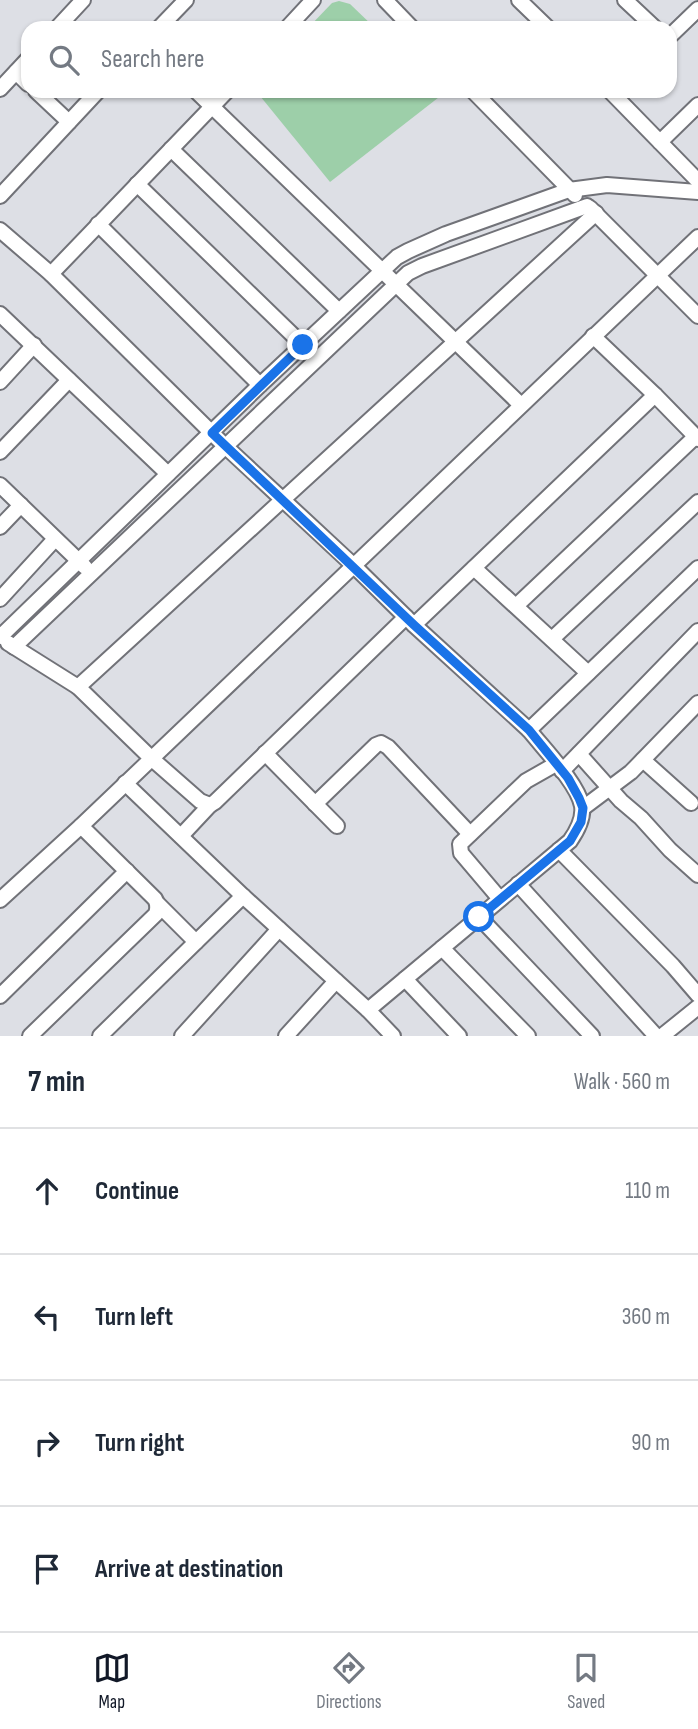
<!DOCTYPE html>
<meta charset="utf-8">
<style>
:root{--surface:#fff;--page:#f6f6f7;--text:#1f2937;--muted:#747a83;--line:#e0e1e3;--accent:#111827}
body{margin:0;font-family:"Sofia Sans Condensed",sans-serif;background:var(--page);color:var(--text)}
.stop{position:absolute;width:21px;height:21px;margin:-16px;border:5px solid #1a73e8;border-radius:50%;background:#fff}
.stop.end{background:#1a73e8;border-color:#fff;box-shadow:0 2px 7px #0008}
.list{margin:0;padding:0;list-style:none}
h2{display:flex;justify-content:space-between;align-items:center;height:91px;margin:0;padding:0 28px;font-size:30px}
h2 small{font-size:23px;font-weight:400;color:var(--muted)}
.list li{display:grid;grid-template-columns:46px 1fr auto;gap:21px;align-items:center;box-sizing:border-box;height:126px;padding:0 28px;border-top:2px solid var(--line)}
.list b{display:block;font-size:26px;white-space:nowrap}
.list em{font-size:23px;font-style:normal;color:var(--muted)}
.icon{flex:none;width:38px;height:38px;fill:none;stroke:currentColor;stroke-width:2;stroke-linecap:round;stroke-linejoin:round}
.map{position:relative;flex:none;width:698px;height:1036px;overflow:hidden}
.search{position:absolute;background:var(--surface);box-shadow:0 2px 5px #0004;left:21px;right:21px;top:21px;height:77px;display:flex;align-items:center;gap:18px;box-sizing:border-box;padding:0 24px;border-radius:21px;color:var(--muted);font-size:26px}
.sheet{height:595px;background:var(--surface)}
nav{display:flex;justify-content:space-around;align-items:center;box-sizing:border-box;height:98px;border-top:2px solid var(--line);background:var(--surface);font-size:19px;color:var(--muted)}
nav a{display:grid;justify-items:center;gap:4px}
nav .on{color:var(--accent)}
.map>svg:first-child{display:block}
.green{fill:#9dcfa9}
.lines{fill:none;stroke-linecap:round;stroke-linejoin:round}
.minor-casing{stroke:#717278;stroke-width:18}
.minor{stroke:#fff;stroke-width:14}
.route{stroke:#1a73e8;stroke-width:9}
</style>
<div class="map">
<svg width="698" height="1036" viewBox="0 0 698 1036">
<rect width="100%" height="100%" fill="#dddfe5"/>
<g class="green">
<polygon points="339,1 350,4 375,28 308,28 332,3"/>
<polygon points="256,91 440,91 443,94 330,182"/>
</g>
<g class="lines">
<g class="minor-casing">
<g id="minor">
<polyline points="385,0 412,28"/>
<polyline points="519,0 548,28"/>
<polyline points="625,0 655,28"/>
<polyline points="57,28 83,0"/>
<polyline points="159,28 186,0"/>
<polyline points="287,28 313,0"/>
<polyline points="670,36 698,9"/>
<polyline points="16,72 28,84"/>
<polyline points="0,89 28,59"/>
<polyline points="36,91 69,122"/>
<polyline points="196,91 521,405"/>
<polyline points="473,91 575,195"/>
<polyline points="610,91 698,181"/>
<polyline points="660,142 698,105"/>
<polyline points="171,149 339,311"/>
<polyline points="137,184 303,345"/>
<polyline points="0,196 98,91"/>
<polyline points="590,208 698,316"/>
<polyline points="98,224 260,385"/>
<polyline points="0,230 51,274 225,446 353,565 414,625 529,730 698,568"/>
<polyline points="51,274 227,91"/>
<polyline points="0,314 168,474"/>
<polyline points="593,336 655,395 698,439"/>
<polyline points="0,382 34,345"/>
<polyline points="0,452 69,380"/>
<polyline points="0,485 85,567"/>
<polyline points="0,527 21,505"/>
<polyline points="474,568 588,673"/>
<polyline points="0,599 55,539"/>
<polyline points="516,606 695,437"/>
<polyline points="406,617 215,802 210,805 200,801 151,758 78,687 596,213"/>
<polyline points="414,625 655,395"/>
<polyline points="0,637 260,385 397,257 408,251 446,234 569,190 607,185 698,192"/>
<polyline points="552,639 698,502"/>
<polyline points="8,643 78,687"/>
<polyline points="14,647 408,273 422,266 587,206"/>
<polyline points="265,753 337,826"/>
<polyline points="579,754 621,801 641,818 670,850 698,875"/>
<polyline points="643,760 691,803"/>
<polyline points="562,771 698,631"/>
<polyline points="125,783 243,896 368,1010 393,1036"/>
<polyline points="315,804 376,745 381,743 388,747 470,834"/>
<polyline points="583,808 631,772 698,703"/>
<polyline points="181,836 210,805"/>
<polyline points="559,850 673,966 698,995"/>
<polyline points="518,884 656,1036"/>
<polyline points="500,899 461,853 460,844 526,781 556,764"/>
<polyline points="0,900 81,826 698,237"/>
<polyline points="158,904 196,942"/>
<polyline points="479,917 592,1036"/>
<polyline points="442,948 528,1036"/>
<polyline points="405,979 459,1036"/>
<polyline points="0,996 127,871"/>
<path d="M368,1010l202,-169c7,-10 14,-22 12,-35 -4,-22 -38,-57 -53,-76"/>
<path d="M30,1036l126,-122c2,-6 2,-10 -1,-15l-74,-73"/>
<polyline points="100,1036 243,896"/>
<polyline points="182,1036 279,929"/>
<polyline points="286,1036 336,981"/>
<polyline points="662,1036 698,1007"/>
</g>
</g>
<use href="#minor" class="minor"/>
</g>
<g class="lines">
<polyline class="route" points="303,345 212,433 414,625 529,730 568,778 579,798 583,808 581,822 570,841 479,917"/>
</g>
</svg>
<div class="stop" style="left:479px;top:917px"></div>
<div class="stop end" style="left:303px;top:345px"></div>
<div class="search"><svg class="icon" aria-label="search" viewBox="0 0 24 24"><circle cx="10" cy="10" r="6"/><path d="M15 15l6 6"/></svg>Search here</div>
</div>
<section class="sheet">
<h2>7 min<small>Walk · 560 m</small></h2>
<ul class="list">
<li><svg class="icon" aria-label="ahead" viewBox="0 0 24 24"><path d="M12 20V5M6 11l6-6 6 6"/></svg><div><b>Continue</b></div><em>110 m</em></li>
<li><svg class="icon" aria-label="left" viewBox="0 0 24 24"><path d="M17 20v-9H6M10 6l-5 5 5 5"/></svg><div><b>Turn left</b></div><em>360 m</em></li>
<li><svg class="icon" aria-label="right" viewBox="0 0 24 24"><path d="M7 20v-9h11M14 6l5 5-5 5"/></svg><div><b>Turn right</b></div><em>90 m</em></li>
<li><svg class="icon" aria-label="arrive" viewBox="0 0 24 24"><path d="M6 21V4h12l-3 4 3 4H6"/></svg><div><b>Arrive at destination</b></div></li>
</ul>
</section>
<nav>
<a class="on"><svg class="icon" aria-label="map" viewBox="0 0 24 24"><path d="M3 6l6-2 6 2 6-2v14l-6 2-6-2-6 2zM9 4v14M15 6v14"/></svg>Map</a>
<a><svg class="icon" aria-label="directions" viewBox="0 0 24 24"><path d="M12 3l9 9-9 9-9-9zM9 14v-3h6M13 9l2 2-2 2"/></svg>Directions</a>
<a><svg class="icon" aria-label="saved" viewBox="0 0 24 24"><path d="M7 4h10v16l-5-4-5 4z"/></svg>Saved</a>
</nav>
